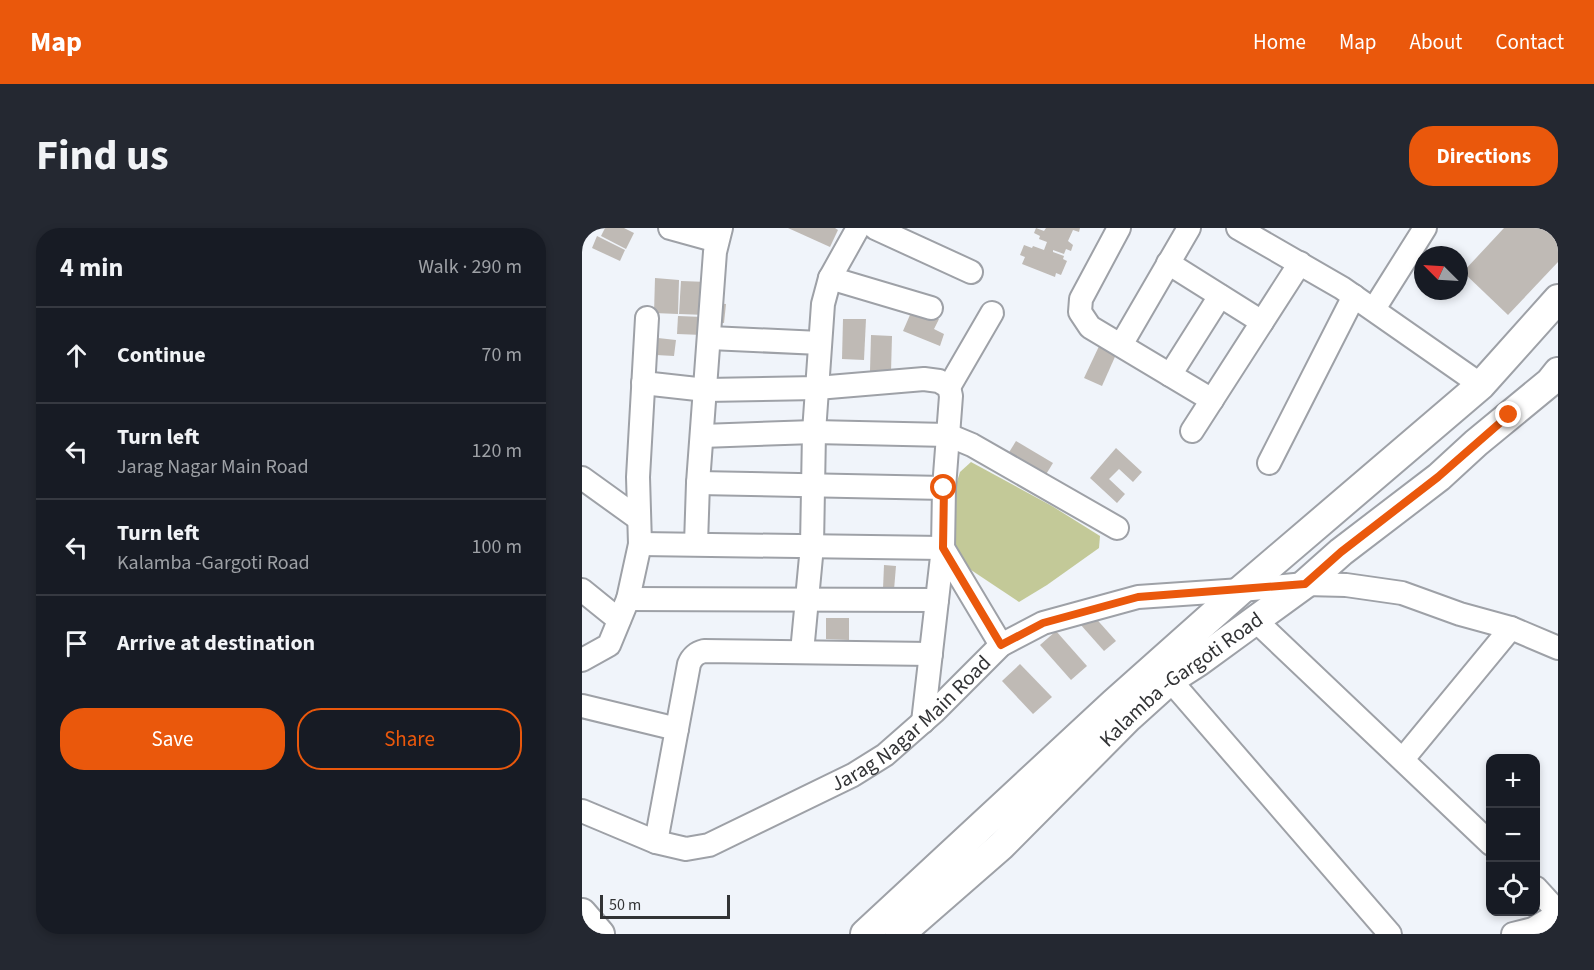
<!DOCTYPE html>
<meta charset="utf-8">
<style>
:root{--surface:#171b24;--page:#242831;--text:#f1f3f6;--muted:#9ea1a6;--line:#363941;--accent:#ea580c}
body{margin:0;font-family:"Source Sans 3",sans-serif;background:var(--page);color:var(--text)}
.controls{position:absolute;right:18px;bottom:18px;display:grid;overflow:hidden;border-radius:12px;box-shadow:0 3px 9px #0003}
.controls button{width:54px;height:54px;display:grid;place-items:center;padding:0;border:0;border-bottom:2px solid var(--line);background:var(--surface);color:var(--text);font:30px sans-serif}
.compass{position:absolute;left:832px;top:18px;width:54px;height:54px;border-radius:50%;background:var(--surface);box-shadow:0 3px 9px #0003;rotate:294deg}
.scale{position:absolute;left:18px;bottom:15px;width:130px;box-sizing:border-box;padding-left:6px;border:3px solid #323335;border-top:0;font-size:16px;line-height:21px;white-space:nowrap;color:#323335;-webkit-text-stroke:4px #f0f4fa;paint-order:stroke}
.stop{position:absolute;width:18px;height:18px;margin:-14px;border:4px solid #ea580c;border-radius:50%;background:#fff}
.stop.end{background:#ea580c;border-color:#fff;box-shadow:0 2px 6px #0008}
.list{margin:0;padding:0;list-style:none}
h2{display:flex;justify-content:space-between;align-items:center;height:78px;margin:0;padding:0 24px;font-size:26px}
h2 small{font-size:20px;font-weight:400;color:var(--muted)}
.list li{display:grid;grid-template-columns:39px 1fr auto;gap:18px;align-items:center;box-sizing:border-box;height:96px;padding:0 24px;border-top:2px solid var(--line)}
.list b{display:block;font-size:22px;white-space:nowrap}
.list p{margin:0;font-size:20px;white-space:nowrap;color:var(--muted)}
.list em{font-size:20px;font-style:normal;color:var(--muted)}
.actions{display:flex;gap:12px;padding:18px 24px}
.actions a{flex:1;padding:14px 0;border:2px solid var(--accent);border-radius:24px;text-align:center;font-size:21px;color:var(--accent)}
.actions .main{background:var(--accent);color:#fff}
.icon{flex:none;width:33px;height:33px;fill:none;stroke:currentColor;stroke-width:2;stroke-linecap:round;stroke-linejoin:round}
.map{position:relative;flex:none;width:976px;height:706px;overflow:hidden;border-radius:24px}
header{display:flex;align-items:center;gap:36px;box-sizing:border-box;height:84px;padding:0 30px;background:var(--accent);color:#fff}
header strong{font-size:28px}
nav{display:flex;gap:33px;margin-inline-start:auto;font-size:21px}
.intro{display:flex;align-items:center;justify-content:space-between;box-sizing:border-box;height:144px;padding:0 36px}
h1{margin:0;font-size:42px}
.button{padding:15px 27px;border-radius:24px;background:var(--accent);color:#fff;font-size:21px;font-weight:700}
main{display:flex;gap:36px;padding:0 36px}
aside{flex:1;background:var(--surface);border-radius:24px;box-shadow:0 3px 9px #0003}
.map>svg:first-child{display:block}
.green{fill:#c3c998}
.building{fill:#bfbab5}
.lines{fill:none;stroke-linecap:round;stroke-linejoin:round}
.minor-casing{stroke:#9ea1a7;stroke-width:26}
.major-casing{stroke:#9ea1a7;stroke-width:32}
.minor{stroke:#fff;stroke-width:22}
.major{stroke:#fff;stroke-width:28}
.route{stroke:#ea580c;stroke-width:8}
.labels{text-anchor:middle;stroke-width:6;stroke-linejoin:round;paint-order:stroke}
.street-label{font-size:21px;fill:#323335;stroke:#f0f4fa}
</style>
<header>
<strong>Map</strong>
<nav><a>Home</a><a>Map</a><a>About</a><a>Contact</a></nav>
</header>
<div class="intro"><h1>Find us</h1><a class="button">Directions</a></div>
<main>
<aside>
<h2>4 min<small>Walk · 290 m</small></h2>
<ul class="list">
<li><svg class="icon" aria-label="ahead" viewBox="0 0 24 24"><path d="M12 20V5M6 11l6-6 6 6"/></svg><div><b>Continue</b></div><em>70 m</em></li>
<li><svg class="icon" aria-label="left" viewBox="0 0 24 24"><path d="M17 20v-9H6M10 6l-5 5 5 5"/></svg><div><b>Turn left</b><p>Jarag Nagar Main Road</p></div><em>120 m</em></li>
<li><svg class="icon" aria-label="left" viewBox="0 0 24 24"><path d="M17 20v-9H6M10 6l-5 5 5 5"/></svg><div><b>Turn left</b><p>Kalamba -Gargoti Road</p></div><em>100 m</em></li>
<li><svg class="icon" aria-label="arrive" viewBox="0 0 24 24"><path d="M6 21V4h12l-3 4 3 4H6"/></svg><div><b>Arrive at destination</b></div></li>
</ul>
<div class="actions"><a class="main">Save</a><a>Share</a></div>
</aside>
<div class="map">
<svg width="976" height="706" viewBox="0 0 976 706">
<rect width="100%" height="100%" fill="#f0f4fa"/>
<polygon class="green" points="389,234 470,278 518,308 517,320 465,357 437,374 371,330 371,266 378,244"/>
<g class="building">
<polygon points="23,0 42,0 52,5 44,21 19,8"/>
<polygon points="206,0 253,0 256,2 248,19"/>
<polygon points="454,0 462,3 464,0 498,0 497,4 491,2 486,13 491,17 489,23 484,21 482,26 471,22 471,24 482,28 481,31 485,33 479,47 474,45 473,49 440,36 443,29 438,27 442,17 450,20 451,18 462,22 465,14 457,11 458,8 452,5"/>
<polygon points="922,0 976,0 976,34 926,87 881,44"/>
<polygon points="15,8 43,22 38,33 10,20"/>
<polygon points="73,50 97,52 96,86 72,85"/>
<polygon points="99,53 126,54 124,87 97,86"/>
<polygon points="132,75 144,76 142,95 130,94"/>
<polygon points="331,80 357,91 352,101 362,106 358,118 321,103"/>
<polygon points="96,88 121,89 120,107 95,106"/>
<polygon points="261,91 284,91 282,132 260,131"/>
<polygon points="289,107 310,108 309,144 288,143"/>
<polygon points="76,110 94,112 92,128 74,127"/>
<polygon points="519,114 536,122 520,158 502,150"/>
<polygon points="434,213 471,235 463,248 426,226"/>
<polygon points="534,220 560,244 551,254 537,241 527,251 543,266 535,275 508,250"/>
<polygon points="302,337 314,338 312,362 301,361"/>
<polygon points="510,386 534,413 522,423 498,396"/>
<polygon points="244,390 267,390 267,412 244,411"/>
<polygon points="474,403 505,438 489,452 458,417"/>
<polygon points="438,436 470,469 451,486 420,453"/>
</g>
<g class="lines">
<g class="minor-casing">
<g id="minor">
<polyline points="88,0 135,13"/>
<polyline points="293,0 389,44"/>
<polyline points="537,0 499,71 498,84 508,99 630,172"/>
<polyline points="656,0 760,60 899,157"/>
<polyline points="586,35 680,94"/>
<polyline points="248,50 349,80"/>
<polyline points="792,81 843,0"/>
<polyline points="128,110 238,115"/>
<polyline points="539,117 607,0"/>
<polyline points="588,147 638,68"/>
<polyline points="61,155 124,162 235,160 342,151 357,153 367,159 369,168 362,260 361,320 341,494"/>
<polyline points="367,159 410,85"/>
<polyline points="610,203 718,35"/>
<polyline points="120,208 232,204 366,207 390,217 535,300"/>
<polyline points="687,235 772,68"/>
<polyline points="0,250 57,291"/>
<polyline points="116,255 362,260"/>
<polyline points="58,316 361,320 419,417"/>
<polyline points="114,316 116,255 133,24 139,0"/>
<polyline points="0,362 37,392"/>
<polyline points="46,371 355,372"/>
<polyline points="673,392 909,616"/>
<polyline points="220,424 230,318 232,204 241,76 248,50 276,0"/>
<polyline points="0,432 27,417 46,371 58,316 56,249 65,90"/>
<polyline points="588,452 808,706"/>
<polyline points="0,478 95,501"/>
<polyline points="821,531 929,400"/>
<path id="s1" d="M0,583l74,31 30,7 23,-4 144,-70 32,-20 49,-43 67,-67 42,-22 95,-26 103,-7 64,-6 41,1 56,8 58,21 51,14 47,20"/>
<path d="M74,614l33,-178c3,-7 7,-11 15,-13l227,3"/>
<polyline points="954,660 976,684"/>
<polyline points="931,706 951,701 976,686"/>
</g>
</g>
<g class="major-casing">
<g id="major">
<polyline points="0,685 18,706"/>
<polyline points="283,706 532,475 659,362 899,157 976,71"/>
<path id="s2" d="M318,706l101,-88 128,-129 41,-37 28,-18 107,-78 36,-32 98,-75 37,-34 74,-61 8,-10"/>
</g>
</g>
<use href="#minor" class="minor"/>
<use href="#major" class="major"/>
</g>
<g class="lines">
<polyline class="route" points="362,260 361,320 419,417 461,395 556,369 723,356 759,324 856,249 927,187"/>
</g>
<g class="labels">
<g class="street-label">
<text dy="7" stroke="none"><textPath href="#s2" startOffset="380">Kalamba -Gargoti Road</textPath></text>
<text dy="7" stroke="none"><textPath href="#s1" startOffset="372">Jarag Nagar Main Road</textPath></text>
</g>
</g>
</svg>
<div class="controls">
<button>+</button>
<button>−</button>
<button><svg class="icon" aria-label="locate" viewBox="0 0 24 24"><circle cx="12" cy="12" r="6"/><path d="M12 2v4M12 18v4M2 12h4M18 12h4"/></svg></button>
</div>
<svg class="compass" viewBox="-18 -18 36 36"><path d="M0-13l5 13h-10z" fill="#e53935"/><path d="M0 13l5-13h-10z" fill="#9ea1a6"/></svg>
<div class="scale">50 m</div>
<div class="stop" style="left:362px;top:260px"></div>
<div class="stop end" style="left:927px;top:187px"></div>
</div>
</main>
